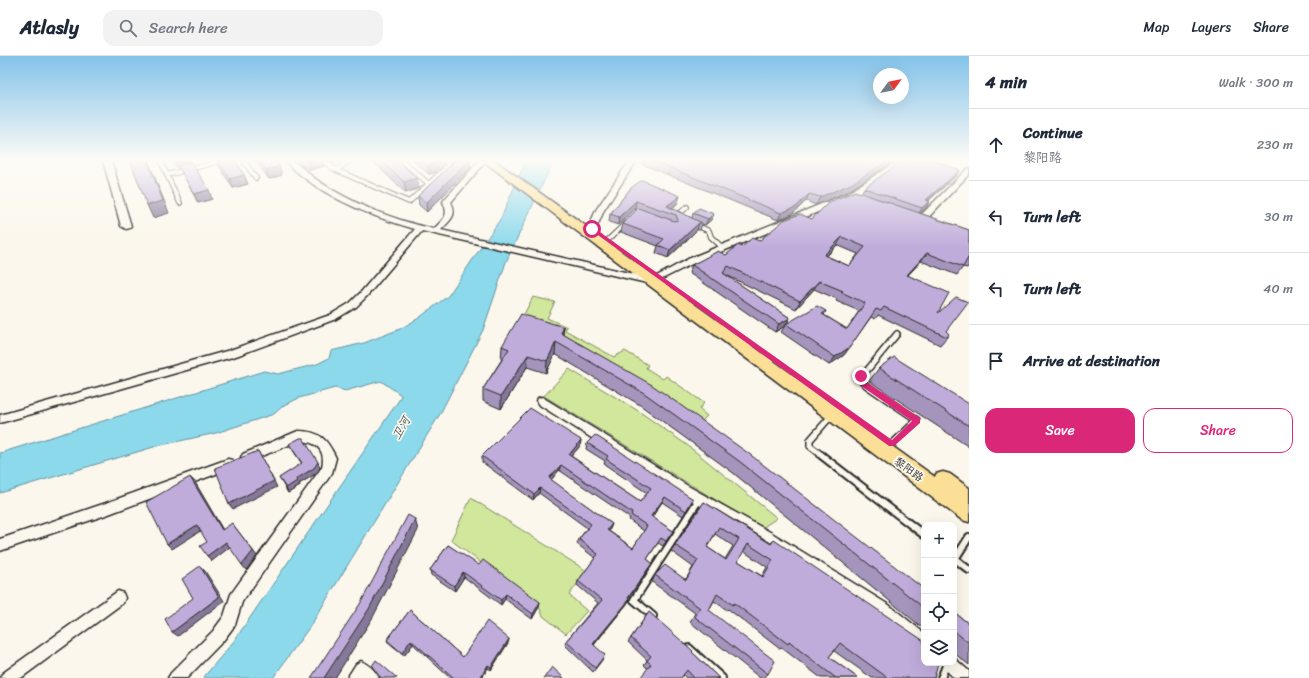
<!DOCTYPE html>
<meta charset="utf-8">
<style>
:root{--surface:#fff;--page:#f2f2f3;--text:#1f2937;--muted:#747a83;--line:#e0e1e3;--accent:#db2777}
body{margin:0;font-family:Sriracha,"LXGW WenKai TC",sans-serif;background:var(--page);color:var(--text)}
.controls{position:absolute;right:12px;bottom:12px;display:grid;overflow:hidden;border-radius:8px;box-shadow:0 4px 16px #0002}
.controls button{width:36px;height:36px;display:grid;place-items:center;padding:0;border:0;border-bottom:1px solid var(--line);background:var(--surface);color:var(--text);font:20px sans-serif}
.compass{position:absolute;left:873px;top:12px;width:36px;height:36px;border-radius:50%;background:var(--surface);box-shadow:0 4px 16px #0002;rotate:57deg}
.stop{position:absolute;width:12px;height:12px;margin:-9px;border:3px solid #db2777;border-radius:50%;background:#fff}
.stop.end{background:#db2777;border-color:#fff;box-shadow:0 1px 4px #0008}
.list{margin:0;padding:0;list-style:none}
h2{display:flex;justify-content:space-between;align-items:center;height:52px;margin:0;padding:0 16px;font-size:17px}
h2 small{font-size:13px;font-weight:400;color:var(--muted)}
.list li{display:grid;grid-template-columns:26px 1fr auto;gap:12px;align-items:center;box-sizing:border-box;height:72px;padding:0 16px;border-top:1px solid var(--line)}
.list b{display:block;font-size:15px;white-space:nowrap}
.list p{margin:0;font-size:13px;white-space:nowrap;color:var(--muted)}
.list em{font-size:13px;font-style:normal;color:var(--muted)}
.actions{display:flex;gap:8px;padding:12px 16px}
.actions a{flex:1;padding:9px 0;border:1px solid var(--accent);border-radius:12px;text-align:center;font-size:14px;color:var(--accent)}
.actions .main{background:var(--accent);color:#fff}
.icon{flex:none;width:22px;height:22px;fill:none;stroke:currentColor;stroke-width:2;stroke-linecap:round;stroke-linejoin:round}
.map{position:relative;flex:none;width:969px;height:622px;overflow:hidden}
header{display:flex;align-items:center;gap:24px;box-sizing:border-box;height:56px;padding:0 20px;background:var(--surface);border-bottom:1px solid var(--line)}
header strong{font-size:19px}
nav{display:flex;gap:22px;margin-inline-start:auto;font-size:14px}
.search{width:280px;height:36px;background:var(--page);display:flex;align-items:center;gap:10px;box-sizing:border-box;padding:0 14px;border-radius:12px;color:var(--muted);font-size:15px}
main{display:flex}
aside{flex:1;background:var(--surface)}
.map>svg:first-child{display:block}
.green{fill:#d1e79c;stroke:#7e8964}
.water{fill:#8cd9ec;stroke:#65939f}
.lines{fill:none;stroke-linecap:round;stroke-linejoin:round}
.service-far2-casing{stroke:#2b2b2b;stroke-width:6}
.service-far1-casing{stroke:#2b2b2b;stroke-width:8}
.service-casing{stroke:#2b2b2b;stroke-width:10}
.minor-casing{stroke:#2b2b2b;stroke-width:3}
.tertiary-casing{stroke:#2b2b2b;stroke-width:3}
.primary-casing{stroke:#2b2b2b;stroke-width:3}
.service-far2{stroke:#fbf7ec;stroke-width:4}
.service-far1{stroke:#fbf7ec;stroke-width:5}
.service{stroke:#fbf7ec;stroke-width:6}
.minor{fill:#fbf7ec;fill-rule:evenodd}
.tertiary{fill:#fbf7ec;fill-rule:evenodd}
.primary{fill:#fbdf96;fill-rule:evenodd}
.wall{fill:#a594bc;stroke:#2b2b2b;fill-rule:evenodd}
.shaded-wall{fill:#867899;stroke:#2b2b2b}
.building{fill:#c0acdb;stroke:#2b2b2b;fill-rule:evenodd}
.route{fill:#db2777}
.labels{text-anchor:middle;stroke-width:3.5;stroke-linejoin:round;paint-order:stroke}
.street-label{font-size:11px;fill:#2b2b2b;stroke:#fbf7ec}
.water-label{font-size:12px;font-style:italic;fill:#43565b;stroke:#fbf7ec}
</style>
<header>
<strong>Atlasly</strong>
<div class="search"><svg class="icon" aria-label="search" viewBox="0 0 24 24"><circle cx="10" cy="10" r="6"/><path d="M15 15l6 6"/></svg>Search here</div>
<nav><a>Map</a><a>Layers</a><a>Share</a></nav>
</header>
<main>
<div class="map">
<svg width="969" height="622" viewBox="0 0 969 622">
<rect width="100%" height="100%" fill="#fbf7ec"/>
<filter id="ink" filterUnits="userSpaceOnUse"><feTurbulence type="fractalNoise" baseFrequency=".025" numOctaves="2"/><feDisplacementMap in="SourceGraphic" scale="8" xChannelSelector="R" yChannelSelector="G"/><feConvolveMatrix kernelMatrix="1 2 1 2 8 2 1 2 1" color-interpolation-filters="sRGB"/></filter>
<g filter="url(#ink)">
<g class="green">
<polygon points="533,241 555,246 547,262 567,271 565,274 614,301 625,295 648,309 646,312 663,323 666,320 704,347 699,353 707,360 699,368 519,268"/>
<polygon points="569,313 640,356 687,389 777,462 762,472 544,340"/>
<polygon points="471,442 587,515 569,539 587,555 566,578 543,560 539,551 451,484"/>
</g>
<polygon class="water" points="526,104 554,104 506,206 483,274 440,358 311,569 273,622 203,622 234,585 399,344 401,339 381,325 345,335 335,332 299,342 283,350 274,358 216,377 157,390 0,437 0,397 264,315 278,318 317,308 329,302 331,295 364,287 400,273 419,262 448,240 501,162"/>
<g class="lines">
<g class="service-far2-casing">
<g id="service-far2">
<polyline points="160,104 180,147"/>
<polyline points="243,104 256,122"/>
<polyline points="321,104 336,114 409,146 449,109 444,104"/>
<polyline points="401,104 429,128"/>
<polyline points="336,114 351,104"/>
<polyline points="167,119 224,104"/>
<polyline points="680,161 678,159 687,151"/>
<polyline points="696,169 709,175 711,181 723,192"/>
<polyline points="608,184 626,167"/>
</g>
</g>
<g class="service-far1-casing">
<g id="service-far1">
<polyline points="892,388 917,364 867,330 860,323 897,278"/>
<polyline points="823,400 810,390 810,384 832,359"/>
</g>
</g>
<g class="service-casing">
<g id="service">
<polyline points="821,399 924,479"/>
<polyline points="954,502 969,514"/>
<polyline points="955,503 969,481"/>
<polyline points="653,560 634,544 700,442"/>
<polyline points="689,592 722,622"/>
<polyline points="941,622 947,607"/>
</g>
</g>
<g class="minor-casing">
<g id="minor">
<path d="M284,104c13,0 23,13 33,20 35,24 77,40 117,49 9,-10 16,-13 9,-27l1,-2 36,-40h7l-36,42c7,14 -1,18 -10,28l210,48 4,3 -4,3 -229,-53 -55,65 -11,11 -20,12 -100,37 -236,67v-8l230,-65 100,-35 20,-12 11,-11 54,-63c-46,-13 -97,-34 -131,-69z"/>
<polygon points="630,104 637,104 604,154 596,173 592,175 589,175 588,173 596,154"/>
<polygon points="899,104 907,104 854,141 694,207 662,223 659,224 655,221 688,203 848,137"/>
<polygon points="969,112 969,118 924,166 918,166 918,162 967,113"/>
<polygon points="542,341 688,430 770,476 889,549 924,577 924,593 919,591 879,559 760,484 680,438 538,348 537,345 538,342"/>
<path d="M298,375c22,0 29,8 38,27l-4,15 -90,129 -7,23 -12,16 -36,37h-19l3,-5 42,-42 11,-15 7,-22 91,-127c4,-17 -6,-26 -23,-26l-52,21 -4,-2 -2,-3 2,-3z"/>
<polygon points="228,403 232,404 234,408 232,412 106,459 0,495 0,483 106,447"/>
<polygon points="118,535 123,537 125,542 123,547 21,622 0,622 3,617"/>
<polygon points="954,602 969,615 969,622 954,622 944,612 942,607 954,607"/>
<path d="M361,605c8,4 14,9 18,17h-32l9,-14z"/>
</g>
</g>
<g class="tertiary-casing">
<polygon id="tertiary" points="103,104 111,104 131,170 130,172 126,173 121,170"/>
</g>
<g class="primary-casing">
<polygon id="primary" points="482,104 494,104 935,421 936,418 943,416 950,418 969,432 969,466 962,464"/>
</g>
<use href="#service-far2" class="service-far2"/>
<use href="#service-far1" class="service-far1"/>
<use href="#service" class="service"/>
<use href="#minor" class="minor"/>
<use href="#tertiary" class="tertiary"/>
<use href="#primary" class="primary"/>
</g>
<g class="wall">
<polygon points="172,104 190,104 212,143 198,147 180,112 176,111"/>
<polygon points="217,104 235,104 244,119 248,128 233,132 219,110"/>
<polygon points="255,104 275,104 279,110 282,119 269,123"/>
<polygon points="297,104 323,104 324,110 310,114 300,108"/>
<polygon points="327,104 340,104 333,108"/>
<polygon points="371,104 397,104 419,132 406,137"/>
<polygon points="413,104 444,104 444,109 437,116 429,118"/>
<polygon points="449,104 470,104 470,112 427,156 419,149 418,140 452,108 451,107"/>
<polygon points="643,104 895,104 847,136 816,149 806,145 792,158 778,164 642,108"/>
<path d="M960,114l-4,6 -28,25 -2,7 -7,5 50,17v36l-2,2 -4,-1 -6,8 -36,-14 -13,14 30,38 8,18 1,6 -7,8 -62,-30 -3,4 -4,-2 -27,38 -15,10 -48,-33 5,-8 40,-13 -2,4 23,14 12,-18 -23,-10 1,-2 -23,-10 -18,20 -72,-35 66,44 -5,8 -10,6 -86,-59 3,-8 34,-10 16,-8 17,-6 53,-22 49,-26 3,-5zM837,189l21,9 -9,12 -22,-10z"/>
<polygon points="631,132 677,148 672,152 692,162 693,157 711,164 705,169 702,168 700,174 697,174 668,202 656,197 658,190 621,176 623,168 637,153 635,153 618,169 609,166 610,158"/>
<polygon points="564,271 563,278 924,533 924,573 732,416 640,349 555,298 546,317 527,311 501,353 483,345 483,333 502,303 501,303 502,290"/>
<polygon points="879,312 969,348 969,391 869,325"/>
<path d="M581,384l-1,6 -9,10 69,46 7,-9 -43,-29 1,-3 -19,-12 1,-6 106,56 -10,17 -21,-14 -10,15 21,14 -10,15 -5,-3 -11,16 5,4 -24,36 1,1 -2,4 -33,41 9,14 -10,13 -28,-27 1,-4 32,-38 -21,-18 1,-4 17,-23 -18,-14 2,-5 8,-11 -48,-35 -6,7 -51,-38v-6zM559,414l71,48 -1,2 15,11 -11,17 -24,-17 3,-7 -61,-44z"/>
<polygon points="289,388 320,412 317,417 299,428 300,430 288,437 279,422 302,408 292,393"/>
<path d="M704,446l67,41 3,-3 160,138h-62l-38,-27 -5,6 29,21h-37l-39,-30 -2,1 -52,-40 -1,1 -13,-9 -5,9 59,64 -6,4h-2l-70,-56 5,-9 -43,-31 3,-7 31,4 7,-12 -22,-16zM715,478l18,12 -8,13 -18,-12zM743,495l24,16 -5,9 -24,-15z"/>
<polygon points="448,489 539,551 532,563 505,543 501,549 464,521 455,535 431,519 430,514"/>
<polygon points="410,554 463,601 509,583 508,587 491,614 488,612 482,622 450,622 413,588 404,600 389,588 387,584"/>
<polygon points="649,556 692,596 719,622 686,622 683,619 647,612 644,609 647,604 628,586"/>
<polygon points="954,556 969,568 969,609 954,597"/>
</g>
<g class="shaded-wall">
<polygon points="147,104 148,104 169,157 153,162 147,149"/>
<polygon points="176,104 190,104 192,109 179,112"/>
<polygon points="308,104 323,104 324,110 310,114"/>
<polygon points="332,104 340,104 333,108"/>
<polygon points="439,104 444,104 444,109 437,116 429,118 428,110"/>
<polygon points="452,104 461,104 452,111"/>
<polygon points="469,104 470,104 470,112 427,156 426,147"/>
<polygon points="889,104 895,104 847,136 816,149 820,141"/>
<polygon points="279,110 282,119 269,123 266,114"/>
<polygon points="960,114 956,120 922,150 926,144"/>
<polygon points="244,119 248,128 233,132 230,123"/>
<polygon points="417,122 419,132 406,137 404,126"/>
<polygon points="209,134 212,143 198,147 194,138"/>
<polygon points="809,138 806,145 792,158 778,164 781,157"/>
<polygon points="680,140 677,148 667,156 667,150"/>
<polygon points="636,145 635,153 618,169 619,161"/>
<polygon points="930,145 926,152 918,159 922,152"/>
<polygon points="714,158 711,164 705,169 708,163"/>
<polygon points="699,167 697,174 668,202 670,194"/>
<polygon points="842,181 837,189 820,207 824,199"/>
<polygon points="927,197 921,205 901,227 907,219"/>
<polygon points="819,225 814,233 796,253 800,245"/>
<polygon points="790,262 785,270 775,276 779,268"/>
<polygon points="564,271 562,283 561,277"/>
<polygon points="556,286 555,298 546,317 547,305"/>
<polygon points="850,291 844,299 829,309 835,301"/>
<polygon points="528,299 527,311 501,353 501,340"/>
<polygon points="581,384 580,390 568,404 569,399"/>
<polygon points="258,395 277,431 233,453 229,448"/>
<polygon points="318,406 320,412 317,417 299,428 300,430 288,437 286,432 296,423"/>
<polygon points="561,409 559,414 548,428 549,422"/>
<polygon points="190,421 195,426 226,479 222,474"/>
<polygon points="540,432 539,437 533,444 534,438"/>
<polygon points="665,441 662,446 649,466 651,460"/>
<polygon points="415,463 418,474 373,561 335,622 324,622"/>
<polygon points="232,467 257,500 246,514 242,509"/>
<polygon points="612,468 610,473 605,480 607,474"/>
<polygon points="197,469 202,474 172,493 167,488"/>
<polygon points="226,486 230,491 212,505 207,500"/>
<polygon points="200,510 205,515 224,545 178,580 172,576 219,541"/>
<polygon points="463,516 464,521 455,535 454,530"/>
<polygon points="506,538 505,543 501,549 501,544"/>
<polygon points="629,544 627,548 591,592 593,588"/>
<polygon points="540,546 539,551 532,563 533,558"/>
<polygon points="509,583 508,587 491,614 491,611"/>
<polygon points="411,584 413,588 404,600 402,597"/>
<polygon points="488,609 488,612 482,622 480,622"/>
</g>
<g class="building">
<polygon points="130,104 147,104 163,145 147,149"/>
<polygon points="218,104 235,104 244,119 230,123"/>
<polygon points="259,104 275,104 279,110 266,114"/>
<polygon points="380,104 397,104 417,122 404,126"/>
<polygon points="422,104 439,104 436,107 428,110"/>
<polygon points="456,104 469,104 426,147 418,140"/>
<polygon points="651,104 889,104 851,128 820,141 809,138 796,151 781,157"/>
<polygon points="903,104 932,104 960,114 926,144 930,145 922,152 864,132"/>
<polygon points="191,106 209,134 194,138 178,110"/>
<polygon points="642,124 680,140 667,150 702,167 699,167 670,194 658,189 664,183 623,168 638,152 674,165 678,164 676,159 636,145 619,161 610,158 631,132"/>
<path d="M855,135l114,39v28h-1l-5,9 -36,-14 -20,22 42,18 -11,20 18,-16 12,5 -22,29 3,3 -2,3 -63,-30 -3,4 -5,-2 -26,38 -15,10 -49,-33 31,-18 9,5 -4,3 25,15 18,-26 -24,-11 2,-1 -24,-10 -19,20 -72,-35 -5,7 67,45 -11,6 -87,-59 26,-14 8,4 12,-10 4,2 10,-9 7,3 25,-21 16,-6 12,5 17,-17zM842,181l23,10 -16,19 -25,-11z"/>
<polygon points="699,152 714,158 708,163 693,157"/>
<polygon points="521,258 564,271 561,277 652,329 748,397 924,533 924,552 739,405 644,337 556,286 547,305 528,299 501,340 483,333 509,293 502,290"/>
<polygon points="894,301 969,348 969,370 879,312"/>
<path d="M530,352l51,32 -12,15 71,47 11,-14 -45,-29 2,-3 -21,-13 8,-8 98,64 -7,12 -21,-14 -14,19 22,15 -7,10 -5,-3 -14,21 5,4 -24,35 1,2 -36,44 12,11 -10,13 -29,-27 36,-41 -24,-19 20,-27 -19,-15 12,-15 -51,-36 -6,6 -52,-38zM561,409l71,48 -1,2 16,11 -14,22 -26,-18 5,-6 -63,-46z"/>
<polygon points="300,382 303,382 318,406 314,412 296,423 297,425 286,432 279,422 302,407 289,388"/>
<polygon points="258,395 274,425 229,448 215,412"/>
<polygon points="190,421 222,474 232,467 253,495 242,509 226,486 207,500 200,490 207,486 197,469 167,488 146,446"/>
<path d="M704,446l67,42 3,-4 150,101v22h14l-4,15h-46l-48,-35 -11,14 29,21h-22l-47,-36 -1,2 -54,-41 -1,2 -16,-11 -8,16 66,51 -7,13 -73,-57 5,-9 -45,-33 10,-10 21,15 12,-20 -23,-15zM719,471l20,12 -13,21 -19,-13zM748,488l25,16 -10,17 -25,-16z"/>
<polygon points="408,459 415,463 369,553 324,622 311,622 360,548"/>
<polygon points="448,489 479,509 483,504 540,546 533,558 506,538 501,544 463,516 454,530 430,514"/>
<polygon points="200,510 219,541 172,576 165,563 193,542 182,523"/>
<polygon points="410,554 463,601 487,565 509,583 491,611 488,609 480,622 454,622 411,584 402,597 387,584"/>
<polygon points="649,556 693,595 692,596 719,622 694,622 687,614 681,622 640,622 651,608 647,605 651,600 631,582"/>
<polygon points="954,556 969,568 969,587 954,575"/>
<polygon points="376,604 397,622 382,622 379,620 372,610"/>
<polygon points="552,611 564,622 544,622"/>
</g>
</g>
<linearGradient id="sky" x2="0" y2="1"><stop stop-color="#83c3ea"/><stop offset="0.54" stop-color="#fdfbf6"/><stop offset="1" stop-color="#fdfbf6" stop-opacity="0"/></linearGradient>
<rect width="969" height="192" fill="url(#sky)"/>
<polygon class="route" points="591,172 594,172 892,384 912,365 864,332 858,325 859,318 863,318 864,324 869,328 920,362 920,367 894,390 889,390 591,174"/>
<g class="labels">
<g class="street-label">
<text transform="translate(909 413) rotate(36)" y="4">黎阳路</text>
</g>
<g class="water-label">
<text transform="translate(401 372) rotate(-60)" y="4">卫河</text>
</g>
</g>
</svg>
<div class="controls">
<button>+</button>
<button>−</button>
<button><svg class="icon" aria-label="locate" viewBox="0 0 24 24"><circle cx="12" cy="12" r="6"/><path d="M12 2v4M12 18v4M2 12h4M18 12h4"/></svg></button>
<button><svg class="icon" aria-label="layers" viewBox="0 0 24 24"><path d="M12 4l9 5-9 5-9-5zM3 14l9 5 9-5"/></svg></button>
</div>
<svg class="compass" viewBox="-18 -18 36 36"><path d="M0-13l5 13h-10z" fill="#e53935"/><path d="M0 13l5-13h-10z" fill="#747a83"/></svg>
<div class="stop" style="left:592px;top:173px"></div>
<div class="stop end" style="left:861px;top:320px"></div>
</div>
<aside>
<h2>4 min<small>Walk · 300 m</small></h2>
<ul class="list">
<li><svg class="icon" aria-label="ahead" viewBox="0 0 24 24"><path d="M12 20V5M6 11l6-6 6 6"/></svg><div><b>Continue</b><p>黎阳路</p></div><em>230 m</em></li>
<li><svg class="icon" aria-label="left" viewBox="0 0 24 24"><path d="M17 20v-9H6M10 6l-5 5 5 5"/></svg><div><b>Turn left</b></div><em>30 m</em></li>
<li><svg class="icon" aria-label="left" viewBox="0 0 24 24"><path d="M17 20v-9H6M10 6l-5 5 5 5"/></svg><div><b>Turn left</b></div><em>40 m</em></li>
<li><svg class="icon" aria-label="arrive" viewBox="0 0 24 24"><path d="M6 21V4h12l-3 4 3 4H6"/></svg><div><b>Arrive at destination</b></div></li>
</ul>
<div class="actions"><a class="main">Save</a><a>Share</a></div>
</aside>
</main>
